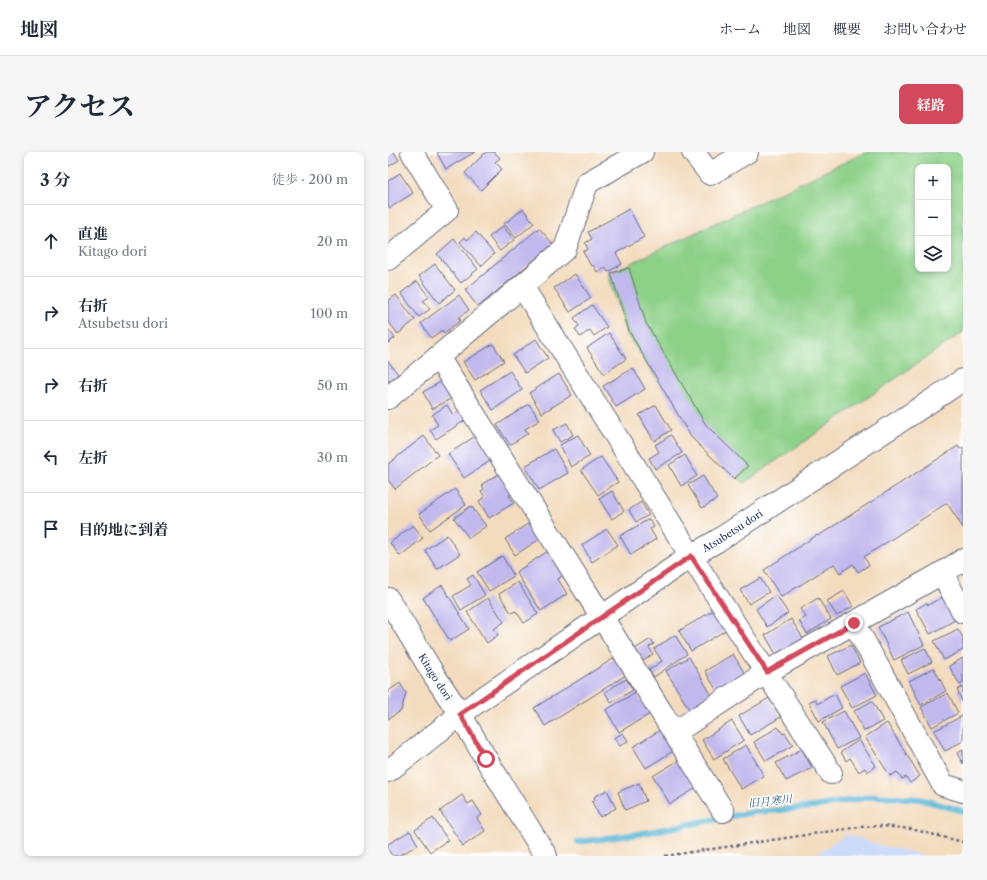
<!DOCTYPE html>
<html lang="ja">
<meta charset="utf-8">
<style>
:root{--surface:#fff;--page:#f6f6f7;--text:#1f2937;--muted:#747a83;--line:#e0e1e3;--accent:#d1495b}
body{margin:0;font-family:"Libre Caslon Text","Noto Serif JP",serif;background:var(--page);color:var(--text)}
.controls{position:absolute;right:12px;top:12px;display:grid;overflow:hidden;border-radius:8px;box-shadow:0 2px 6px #0003}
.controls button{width:36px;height:36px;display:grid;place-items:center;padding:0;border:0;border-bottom:1px solid var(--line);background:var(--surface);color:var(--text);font:20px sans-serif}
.stop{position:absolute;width:12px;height:12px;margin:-9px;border:3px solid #d1495b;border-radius:50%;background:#fff}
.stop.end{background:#d1495b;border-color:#fff;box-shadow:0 1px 4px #0008}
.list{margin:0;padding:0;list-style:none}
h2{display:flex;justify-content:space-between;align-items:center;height:52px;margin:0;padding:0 16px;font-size:17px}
h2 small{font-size:13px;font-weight:400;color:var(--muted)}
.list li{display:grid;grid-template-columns:26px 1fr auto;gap:12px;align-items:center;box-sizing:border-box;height:72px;padding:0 16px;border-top:1px solid var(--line)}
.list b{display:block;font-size:15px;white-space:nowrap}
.list p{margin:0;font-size:13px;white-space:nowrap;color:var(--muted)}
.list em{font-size:13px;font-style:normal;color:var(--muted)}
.icon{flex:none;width:22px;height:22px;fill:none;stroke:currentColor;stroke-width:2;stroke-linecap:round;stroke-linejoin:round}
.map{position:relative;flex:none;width:575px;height:704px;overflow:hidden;border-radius:8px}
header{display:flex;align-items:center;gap:24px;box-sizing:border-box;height:56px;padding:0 20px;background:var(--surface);border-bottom:1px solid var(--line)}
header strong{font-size:19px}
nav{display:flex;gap:22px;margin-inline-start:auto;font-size:14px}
.intro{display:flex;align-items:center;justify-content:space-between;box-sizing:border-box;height:96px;padding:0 24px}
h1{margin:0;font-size:28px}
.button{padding:10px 18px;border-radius:8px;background:var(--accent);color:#fff;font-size:14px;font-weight:700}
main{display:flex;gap:24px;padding:0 24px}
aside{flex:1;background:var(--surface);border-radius:8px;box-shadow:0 2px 6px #0003}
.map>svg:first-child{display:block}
.built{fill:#cddbfa}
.green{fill:#8dd088;stroke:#548073;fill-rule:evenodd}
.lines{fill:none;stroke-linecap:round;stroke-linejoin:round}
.stream{stroke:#59b6d7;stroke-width:6}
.building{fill:#c1b8ed}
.minor-casing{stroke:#676b7f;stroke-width:24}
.path{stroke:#676b7f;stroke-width:2.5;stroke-dasharray:3 3;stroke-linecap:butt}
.minor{stroke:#fff;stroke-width:22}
.route{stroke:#d1495b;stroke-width:5}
.labels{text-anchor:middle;stroke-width:3;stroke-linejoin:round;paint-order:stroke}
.street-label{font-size:10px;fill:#1b2f5e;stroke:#fff}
.water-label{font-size:11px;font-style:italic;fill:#315e88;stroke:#fff}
</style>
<header>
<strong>地図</strong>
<nav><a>ホーム</a><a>地図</a><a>概要</a><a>お問い合わせ</a></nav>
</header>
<div class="intro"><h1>アクセス</h1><a class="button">経路</a></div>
<main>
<aside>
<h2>3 分<small>徒歩 · 200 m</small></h2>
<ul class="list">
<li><svg class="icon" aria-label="ahead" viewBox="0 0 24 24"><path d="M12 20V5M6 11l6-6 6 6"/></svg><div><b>直進</b><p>Kitago dori</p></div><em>20 m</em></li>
<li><svg class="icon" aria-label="right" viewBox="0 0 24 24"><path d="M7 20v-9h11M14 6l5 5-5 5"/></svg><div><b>右折</b><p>Atsubetsu dori</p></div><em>100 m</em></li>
<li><svg class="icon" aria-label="right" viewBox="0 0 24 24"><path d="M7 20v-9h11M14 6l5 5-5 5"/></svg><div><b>右折</b></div><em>50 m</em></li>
<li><svg class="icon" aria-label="left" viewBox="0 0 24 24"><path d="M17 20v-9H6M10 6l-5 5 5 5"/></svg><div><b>左折</b></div><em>30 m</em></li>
<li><svg class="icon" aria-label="arrive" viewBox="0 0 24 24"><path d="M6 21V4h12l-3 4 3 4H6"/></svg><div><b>目的地に到着</b></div></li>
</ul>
</aside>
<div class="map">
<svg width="575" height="704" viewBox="0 0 575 704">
<rect width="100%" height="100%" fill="#fff"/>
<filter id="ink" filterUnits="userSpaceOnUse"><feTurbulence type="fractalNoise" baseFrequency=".025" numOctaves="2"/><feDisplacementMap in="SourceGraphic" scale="8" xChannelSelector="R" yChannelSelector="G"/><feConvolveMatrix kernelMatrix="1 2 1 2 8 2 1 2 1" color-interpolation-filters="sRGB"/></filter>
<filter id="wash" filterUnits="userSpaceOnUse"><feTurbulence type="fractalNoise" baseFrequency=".012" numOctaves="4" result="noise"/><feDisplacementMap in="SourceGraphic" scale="16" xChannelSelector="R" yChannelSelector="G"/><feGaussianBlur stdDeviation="0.9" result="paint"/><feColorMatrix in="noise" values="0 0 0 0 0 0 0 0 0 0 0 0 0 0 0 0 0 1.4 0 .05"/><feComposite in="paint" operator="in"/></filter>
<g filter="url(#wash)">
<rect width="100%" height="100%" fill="#f3dbbd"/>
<polygon class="built" points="458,682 492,693 538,704 426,704"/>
<path class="green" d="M478,0h97v180l-219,151 -55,-56 -63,-94 -18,-59zM530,15h30v102h-30z"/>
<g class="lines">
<polyline class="stream" points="190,690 250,682 366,660 393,658 425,655 487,644 532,647 575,659"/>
</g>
<g id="blocks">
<g class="building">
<polygon points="0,0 6,0 11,8 0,15"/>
<polygon points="51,0 87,0 58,17 49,1"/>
<polygon points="98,0 106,0 112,6 107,10 114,17 93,38 77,21"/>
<polygon points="12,21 25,41 2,56 0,53 0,29"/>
<polygon points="135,57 146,71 128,86 116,72"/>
<polygon points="241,57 256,85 228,101 234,112 220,120 217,115 209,120 205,113 203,114 195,100 200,97 197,91 204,87 200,80"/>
<polygon points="115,74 126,88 112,99 101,85"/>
<polygon points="151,76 165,92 90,155 77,138"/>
<polygon points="88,80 106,102 93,114 72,90 77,85 79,88"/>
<polygon points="66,87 90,117 73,131 49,102"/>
<polygon points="47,112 67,138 51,151 31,124"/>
<polygon points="241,116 258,171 318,273 360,314 346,327 303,285 241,179 223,121"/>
<polygon points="187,122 203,146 182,160 166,136"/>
<polygon points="29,129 41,145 35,149 42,157 31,165 13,141"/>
<polygon points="8,143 27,168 10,182 0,169 0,149"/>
<polygon points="71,143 81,158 70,166 73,168 56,181 54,178 43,186 33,171"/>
<polygon points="204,153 219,175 206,184 202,178 192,185 187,177 191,174 186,166"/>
<polygon points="0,177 7,186 0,191"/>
<polygon points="221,181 238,207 216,222 199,196"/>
<polygon points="148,187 160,206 137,221 125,203"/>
<polygon points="105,192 116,209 87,228 75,210"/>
<polygon points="0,209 10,222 0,230"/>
<polygon points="245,216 257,237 228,255 215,234"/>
<polygon points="122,219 134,238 105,258 92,238"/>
<polygon points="171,222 184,243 154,261 141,241"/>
<polygon points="56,228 66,245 44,257 35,240"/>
<polygon points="141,252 152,268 137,277 140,281 122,293 109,273"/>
<polygon points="59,253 65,263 75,257 81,266 48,287 42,278 50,273 44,263"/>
<polygon points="268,253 283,278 266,289 251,263"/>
<polygon points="179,271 185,283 172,290 165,278"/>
<polygon points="89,283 105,307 76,326 60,302"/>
<polygon points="190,283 202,304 183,315 172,293"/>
<polygon points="283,283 294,301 267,317 261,306 271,300 267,293"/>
<polygon points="36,284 50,303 7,337 0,328 0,312"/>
<polygon points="570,294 572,297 575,295 575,376 559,351 476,405 481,413 470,420 465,412 452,421 446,412 393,445 376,418 429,383 430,384"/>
<polygon points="166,297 180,321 151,338 137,314"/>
<polygon points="297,303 309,324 293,334 281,313"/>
<polygon points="213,305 230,330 210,343 193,318"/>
<polygon points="113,321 126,341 121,343 126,351 101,366 91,349 97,345 93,339 96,337 94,332"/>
<polygon points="315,324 329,347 314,356 300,333"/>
<polygon points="67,337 78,353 42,378 31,362"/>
<polygon points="224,339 236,359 224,367 211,347"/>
<polygon points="253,350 261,363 248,370 241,358"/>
<polygon points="83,354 98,374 81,386 66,366"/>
<polygon points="261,367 266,375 262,377 268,387 243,403 232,384"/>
<polygon points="141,371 152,387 127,403 117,387"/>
<polygon points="25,373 35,386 12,404 2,391"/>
<polygon points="219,377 230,393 204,410 194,393"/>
<polygon points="59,383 72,402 49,417 37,398"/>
<polygon points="160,399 176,423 170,427 179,442 153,459 128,420"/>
<polygon points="114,404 126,424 101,439 89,420"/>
<polygon points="85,423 97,443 73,458 65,444 83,433 79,427"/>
<polygon points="372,426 381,440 361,452 352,438"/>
<polygon points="130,430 150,462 136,471 128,459 123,461 111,442"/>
<polygon points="54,433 81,477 62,489 35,446"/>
<polygon points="456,439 465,454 449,464 439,449"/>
<polygon points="388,443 400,461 379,475 368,457"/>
<polygon points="555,445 567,468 542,482 528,457 539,451 540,453"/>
<polygon points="100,446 116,470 106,477 110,483 99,491 79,460"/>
<polygon points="430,446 443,467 419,482 411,469 418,465 412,457"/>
<polygon points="326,458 338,478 303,499 291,479"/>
<polygon points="520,460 536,493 506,508 490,475"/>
<polygon points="403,467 416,488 389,504 377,483"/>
<polygon points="570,477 575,486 575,498 556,508 546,489"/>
<polygon points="287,483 299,502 266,525 261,518 274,509 266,497"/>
<polygon points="263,487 266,492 261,495 265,502 255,509 247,497"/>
<polygon points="463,493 472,511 449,523 440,504"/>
<polygon points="537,496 544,510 520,522 513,508"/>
<polygon points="345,502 357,522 329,539 317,519"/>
<polygon points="228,505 238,523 157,574 146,556"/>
<polygon points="301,505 324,544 301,557 278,519"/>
<polygon points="575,506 575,531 572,533 561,514"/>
<polygon points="546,516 558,539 533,553 521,529"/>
<polygon points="477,521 489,543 464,556 452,534"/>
<polygon points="238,527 245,538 223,551 217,540"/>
<polygon points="12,531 18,541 13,559 0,567 0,539"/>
<polygon points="575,535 575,551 569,538"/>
<polygon points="248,540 262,562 231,580 218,558"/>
<polygon points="560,541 570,561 544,575 533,555"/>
<polygon points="447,542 454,556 431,569 421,550 427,547 429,552"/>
<polygon points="381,546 393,565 362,583 351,564"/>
<polygon points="484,549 495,569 476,579 466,559"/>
<polygon points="456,559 471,586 449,597 435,570"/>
<polygon points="574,564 575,566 575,589 557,599 546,579"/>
<polygon points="344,569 356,588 326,607 314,588"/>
<polygon points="499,571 532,624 522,631 518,625 514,627 509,620 502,624 477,585"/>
<polygon points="390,575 395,582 397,581 405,593 378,609 366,590"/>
<polygon points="272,578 285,599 258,616 245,595"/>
<polygon points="235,581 240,589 232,594 226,586"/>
<polygon points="471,588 488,614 479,620 477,616 471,620 462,606 458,609 453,600"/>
<polygon points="358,593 376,624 353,637 335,607"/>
<polygon points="414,597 424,616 398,629 388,611"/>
<polygon points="575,598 575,612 570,601"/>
<polygon points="291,608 308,636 282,652 265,624"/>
<polygon points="251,631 258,649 237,658 230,640"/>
<polygon points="219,638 228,656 212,665 204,650 207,648 206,645"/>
<polygon points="74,643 80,652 85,649 94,663 89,666 97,679 75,694 52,659"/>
<polygon points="45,666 60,688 42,700 27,678"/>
<polygon points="22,679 30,693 10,704 4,704 0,697 0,692"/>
</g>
</g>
</g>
<g filter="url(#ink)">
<use href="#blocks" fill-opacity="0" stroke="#676b7f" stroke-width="1"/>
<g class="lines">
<g class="minor-casing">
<g id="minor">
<polyline points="305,0 322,22 359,0"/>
<polyline points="0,107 59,58 24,0"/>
<polyline points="134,134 177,97 199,31 254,0"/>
<polyline points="50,205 214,465 335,659"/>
<polyline points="0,246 50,205 134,134 303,404 443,621"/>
<polyline points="554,421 575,460"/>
<path id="s1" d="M0,447l46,76 26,39 26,45 60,97"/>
<polyline points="466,471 555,633 575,639"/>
<polyline points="286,581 379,520 554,421 575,408"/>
<path id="s2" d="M0,619c32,-24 62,-50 95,-73l208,-142 26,-15 246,-161"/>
</g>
</g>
<polyline class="path" points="277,704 471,675 495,674 523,677 575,690"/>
<use href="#minor" class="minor"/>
</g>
</g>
<g class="lines" filter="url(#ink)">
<polyline class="route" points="98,607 72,562 303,404 379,520 466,471"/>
</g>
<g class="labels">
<g class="street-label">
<text dy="4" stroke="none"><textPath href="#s2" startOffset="420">Atsubetsu dori</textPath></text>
<text dy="4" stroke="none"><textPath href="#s1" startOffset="91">Kitago dori</textPath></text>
</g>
<g class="water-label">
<text transform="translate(382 649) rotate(-6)" y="4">旧月寒川</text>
</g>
</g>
</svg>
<div class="controls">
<button>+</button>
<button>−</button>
<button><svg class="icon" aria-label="layers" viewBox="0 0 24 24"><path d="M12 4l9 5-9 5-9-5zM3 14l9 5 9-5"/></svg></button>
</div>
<div class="stop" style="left:98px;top:607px"></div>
<div class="stop end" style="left:466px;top:471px"></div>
</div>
</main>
